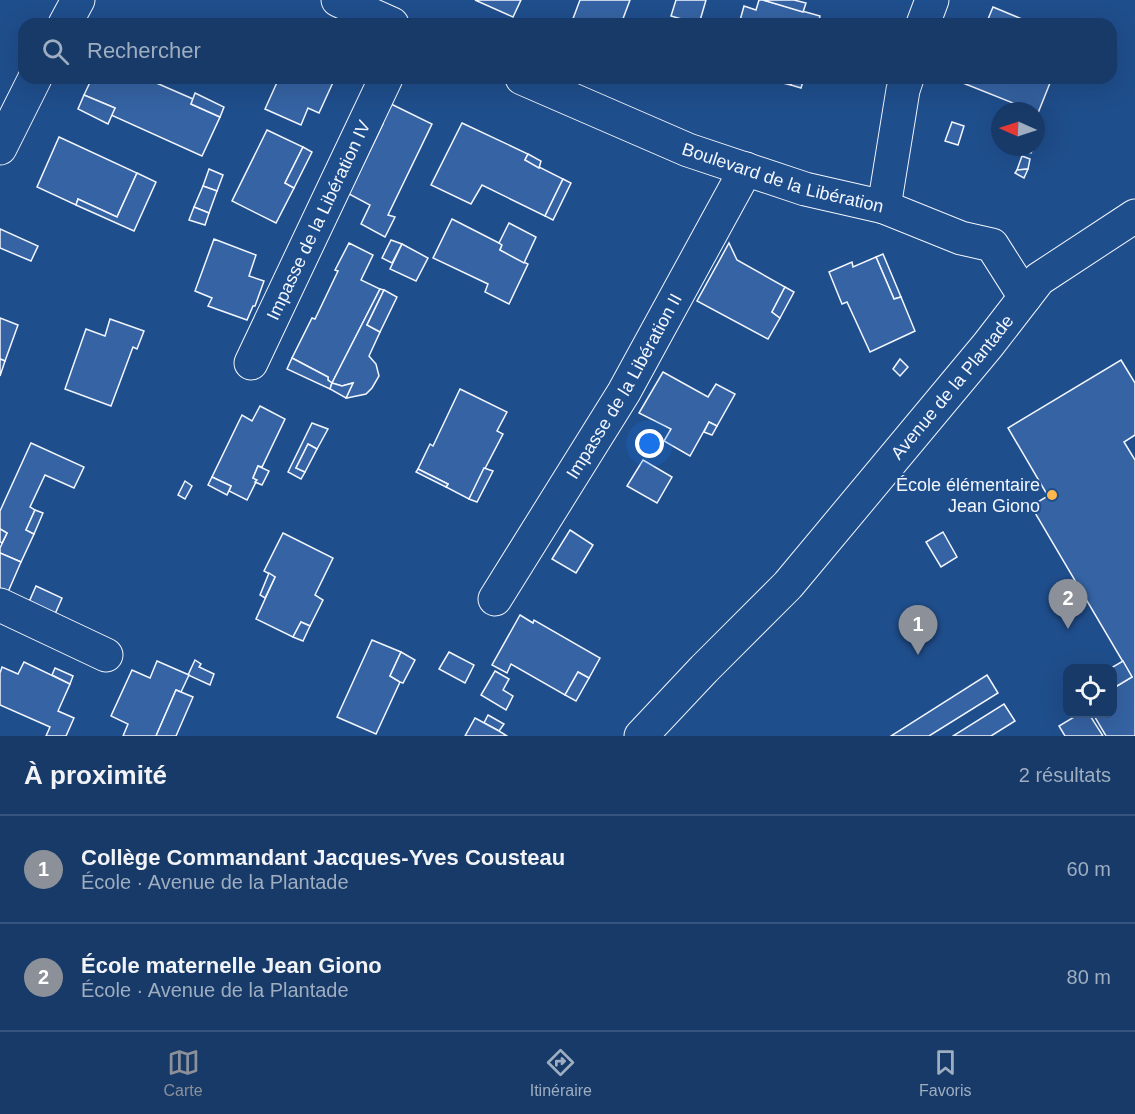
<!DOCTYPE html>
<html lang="fr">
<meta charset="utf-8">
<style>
:root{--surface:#173a69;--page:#20416f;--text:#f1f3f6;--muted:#9eadc0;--line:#36547d;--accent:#8c9099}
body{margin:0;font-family:Arial,sans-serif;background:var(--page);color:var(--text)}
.controls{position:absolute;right:18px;bottom:18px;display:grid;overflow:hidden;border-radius:12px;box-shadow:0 6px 24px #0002}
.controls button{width:54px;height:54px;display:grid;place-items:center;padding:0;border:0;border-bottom:2px solid var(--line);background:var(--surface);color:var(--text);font:30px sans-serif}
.compass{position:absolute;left:991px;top:102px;width:54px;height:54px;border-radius:50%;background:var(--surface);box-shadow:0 6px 24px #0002;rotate:273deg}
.you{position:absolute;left:650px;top:444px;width:21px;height:21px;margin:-15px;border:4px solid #fff;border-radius:50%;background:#1a73e8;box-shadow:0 0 0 9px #1a73e833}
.badge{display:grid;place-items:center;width:39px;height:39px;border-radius:50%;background:var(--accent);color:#fff;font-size:20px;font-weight:700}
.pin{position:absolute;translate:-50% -50px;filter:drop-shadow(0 2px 3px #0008)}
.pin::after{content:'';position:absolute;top:32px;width:21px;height:18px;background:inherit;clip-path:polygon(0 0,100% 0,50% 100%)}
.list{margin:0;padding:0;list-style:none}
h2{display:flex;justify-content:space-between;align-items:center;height:78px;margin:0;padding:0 24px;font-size:26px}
h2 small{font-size:20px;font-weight:400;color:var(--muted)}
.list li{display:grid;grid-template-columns:39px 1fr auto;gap:18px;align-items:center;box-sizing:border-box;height:108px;padding:0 24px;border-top:2px solid var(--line)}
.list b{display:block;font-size:22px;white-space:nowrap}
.list p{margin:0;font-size:20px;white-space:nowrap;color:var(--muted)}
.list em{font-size:20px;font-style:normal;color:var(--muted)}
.icon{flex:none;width:33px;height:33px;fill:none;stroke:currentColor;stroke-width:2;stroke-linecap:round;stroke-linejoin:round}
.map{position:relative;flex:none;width:1135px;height:736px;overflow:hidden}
.search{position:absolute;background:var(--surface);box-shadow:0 6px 24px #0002;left:18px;right:18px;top:18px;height:66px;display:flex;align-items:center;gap:15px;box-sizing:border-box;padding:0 21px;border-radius:18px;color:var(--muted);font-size:22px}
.sheet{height:294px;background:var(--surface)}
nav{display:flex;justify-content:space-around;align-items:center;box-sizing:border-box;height:84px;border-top:2px solid var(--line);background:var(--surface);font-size:16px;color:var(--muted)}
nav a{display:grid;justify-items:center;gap:3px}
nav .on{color:var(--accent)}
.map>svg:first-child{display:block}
.building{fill:#3563a3;stroke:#f2f6ff;stroke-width:1.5}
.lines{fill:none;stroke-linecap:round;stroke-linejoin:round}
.street-casing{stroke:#f2f6ff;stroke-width:35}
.street{stroke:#1f4e8c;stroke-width:33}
.poi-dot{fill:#ffb74d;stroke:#1f4e8c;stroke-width:2}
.labels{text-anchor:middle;stroke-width:4.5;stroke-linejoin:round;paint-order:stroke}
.street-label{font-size:18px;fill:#f2f6ff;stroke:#1f4e8c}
.poi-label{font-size:18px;fill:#f2f6ff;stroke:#1f4e8c;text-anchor:end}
</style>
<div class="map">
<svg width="1135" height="736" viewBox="0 0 1135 736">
<rect width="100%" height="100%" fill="#1f4e8c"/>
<g class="building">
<polygon points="475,0 521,0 513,17"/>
<polygon points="580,0 630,0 621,24 571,24"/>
<polygon points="676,0 706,0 699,24 671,16"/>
<polygon points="759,0 763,0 820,16 818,24 739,24 744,6 756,10"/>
<polygon points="763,0 794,0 806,3 803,12"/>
<polygon points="993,7 1034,24 986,24"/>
<polygon points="92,78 145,78 193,99 191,104 220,117 202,156 111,115 115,108 84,95"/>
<polygon points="279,78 335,78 319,113 308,108 301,125 265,109"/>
<polygon points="763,78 793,78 791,85"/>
<polygon points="793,78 804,78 801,88 791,85"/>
<polygon points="965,78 1052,78 1038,113 963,83"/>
<polygon points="195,93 224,107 220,117 191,104"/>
<polygon points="84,95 115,108 108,124 78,109"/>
<polygon points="389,103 432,124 388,215 395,217 385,237 361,224 370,205 349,194 383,124 379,123"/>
<polygon points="952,122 964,126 958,145 945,141"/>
<polygon points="462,123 528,154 525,160 563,179 545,216 482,185 471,204 431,185"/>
<polygon points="267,130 303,147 285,183 294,188 276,223 232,201"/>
<polygon points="59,137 137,173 117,217 78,199 76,205 37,187"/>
<polygon points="303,147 312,152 294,188 285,183"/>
<polygon points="1025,147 1034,147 1031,153 1023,151"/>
<polygon points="528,154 541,161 539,168 525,160"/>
<polygon points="1022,156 1030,159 1028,169 1017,170"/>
<polygon points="209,169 223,175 217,191 203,186"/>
<polygon points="1028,169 1024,178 1015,173 1017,170"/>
<polygon points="137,173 156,182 134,231 76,205 78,199 117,217"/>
<polygon points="563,179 571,183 553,220 545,216"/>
<polygon points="203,186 217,191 209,213 194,207"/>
<polygon points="194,207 209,213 205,225 189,220"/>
<polygon points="452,219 499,243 502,245 500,250 528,264 509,304 485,292 488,284 433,258"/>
<polygon points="509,223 536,237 524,263 500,250 502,245 499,243"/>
<polygon points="0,229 38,246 31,261 0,248"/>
<polygon points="214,239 256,255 249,276 264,281 255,306 253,306 247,320 208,306 212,298 195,291"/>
<polygon points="391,240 402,244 392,263 382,258"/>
<polygon points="349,243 373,255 361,280 380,289 332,383 328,380 328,377 292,358 312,318 315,319 338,271 335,270"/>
<polygon points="729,243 737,260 785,287 772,312 780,318 768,339 697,301"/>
<polygon points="402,244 428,258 416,281 390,269"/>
<polygon points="883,254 901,297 894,299 876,257"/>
<polygon points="876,257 894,299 901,297 915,331 870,352 847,302 842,304 829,272 852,262 853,267"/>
<polygon points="785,287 794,292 780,318 772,312"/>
<polygon points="380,289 384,290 367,325 380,332 369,356 376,364 379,376 372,388 366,394 347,398 346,398 353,383 342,386 332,383"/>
<polygon points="384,290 397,297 380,332 367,325"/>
<polygon points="0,318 18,325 5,361 0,359"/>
<polygon points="110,319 144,331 137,349 133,347 111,406 65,389 86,329 105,336"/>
<polygon points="292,358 328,377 328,380 332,383 330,389 287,369"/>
<polygon points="0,359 5,361 0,376"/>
<polygon points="900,359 908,367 900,376 893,369"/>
<polygon points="1121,360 1135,383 1135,435 1124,442 1135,460 1135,736 1106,736 1093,714 1112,714 1112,689 1132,677 1031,506 1048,496 1008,428"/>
<polygon points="663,372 708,397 716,384 735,394 717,426 709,422 690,456 664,441 671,429 639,413"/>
<polygon points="332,383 342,386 353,383 346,398 330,389"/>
<polygon points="460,389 507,412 497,431 503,434 469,499 446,487 448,484 418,469 430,444 433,446"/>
<polygon points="260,406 285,419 262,467 258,466 253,478 257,480 247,500 229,491 231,486 212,477 242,415 252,421"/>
<polygon points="709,422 717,426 712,435 704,432"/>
<polygon points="312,423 328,429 317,449 308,444 296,468 305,472 301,479 288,472"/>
<polygon points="31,443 84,467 74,488 45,475 30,507 35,510 26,530 34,534 21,562 0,553 0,548 7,533 0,529 0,511"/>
<polygon points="308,444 317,449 305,472 296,468"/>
<polygon points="643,460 672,477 657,503 627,486"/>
<polygon points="258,466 269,471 262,485 255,482 257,480 253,478"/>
<polygon points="484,468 493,471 477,502 469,499"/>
<polygon points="418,469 448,484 446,487 416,472"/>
<polygon points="212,477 231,486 227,495 208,485"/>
<polygon points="185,481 192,486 185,499 178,495"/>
<polygon points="35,510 43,513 34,534 26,530"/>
<polygon points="0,529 7,533 2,543 0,542"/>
<polygon points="570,530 593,545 576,573 552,559"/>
<polygon points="943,532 957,557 941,567 926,542"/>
<polygon points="283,533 333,558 315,595 323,600 310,626 301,622 293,637 256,619 275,577 264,571"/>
<polygon points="0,553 21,562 8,592 0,589"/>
<polygon points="269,573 275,577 265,598 260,595"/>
<polygon points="36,586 62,598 55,614 29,602"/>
<polygon points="520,615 533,623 534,620 600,658 589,678 578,672 565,695 511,664 507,673 492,665"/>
<polygon points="301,622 310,626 303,641 293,637"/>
<polygon points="372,640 401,652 390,676 400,682 376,734 337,717"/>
<polygon points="401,652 415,660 403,683 400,682 390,676"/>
<polygon points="449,652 474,665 465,683 439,669"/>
<polygon points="195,660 201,664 199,667 214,674 210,685 188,675"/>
<polygon points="157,661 189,675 181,692 176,690 156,736 123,736 128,724 111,716 132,670 150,678"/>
<polygon points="1123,661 1132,677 1112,689 1112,668 1111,668"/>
<polygon points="24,662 70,684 58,711 74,718 66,736 46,736 50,727 0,705 0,673 2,667 18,674"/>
<polygon points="55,668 73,676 70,684 52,675"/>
<polygon points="495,671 509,679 503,690 513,696 506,710 481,695"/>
<polygon points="578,672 589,678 576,701 565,695"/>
<polygon points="987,675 998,693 929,736 891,736"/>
<polygon points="176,690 193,697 176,736 156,736"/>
<polygon points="1004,704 1015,721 991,736 953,736"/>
<polygon points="1079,714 1089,714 1103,736 1065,736 1059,726"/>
<polygon points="488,715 504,724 499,731 484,723"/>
<polygon points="475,718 499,731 507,736 465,736"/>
</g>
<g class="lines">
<g class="street-casing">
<g id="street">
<polyline points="338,0 392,24"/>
<polyline points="65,24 78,0"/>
<polyline points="923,24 932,0"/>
<path id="s1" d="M522,78l166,72 117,39 79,18 77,31 31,7 33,52"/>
<polyline points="0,148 35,78"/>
<polyline points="884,207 903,90 907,78"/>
<path id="s2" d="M251,363l135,-285"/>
<path id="s3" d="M495,599l129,-207 122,-223"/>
<polyline points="0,605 106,655"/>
<path id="s4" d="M641,736l63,-67 84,-84 200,-240 51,-66 96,-63"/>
</g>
</g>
<use href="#street" class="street"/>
</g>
<circle class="poi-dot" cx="1052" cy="495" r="6"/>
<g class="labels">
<g class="street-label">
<text dy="6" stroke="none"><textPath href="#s1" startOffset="280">Boulevard de la Libération</textPath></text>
<text dy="6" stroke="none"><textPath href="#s2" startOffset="158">Impasse de la Libération IV</textPath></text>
<text dy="6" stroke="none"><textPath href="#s3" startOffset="249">Impasse de la Libération II</textPath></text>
<text dy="6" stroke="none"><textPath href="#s4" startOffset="468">Avenue de la Plantade</textPath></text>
</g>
<g class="poi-label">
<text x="1040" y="491">École élémentaire<tspan x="1040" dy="21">Jean Giono</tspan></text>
</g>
</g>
</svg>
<div class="controls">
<button><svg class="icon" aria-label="locate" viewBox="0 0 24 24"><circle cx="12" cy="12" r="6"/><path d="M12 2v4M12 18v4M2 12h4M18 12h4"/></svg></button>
</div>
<svg class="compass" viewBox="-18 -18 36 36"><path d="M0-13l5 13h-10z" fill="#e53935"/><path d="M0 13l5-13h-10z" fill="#9eadc0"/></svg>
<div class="you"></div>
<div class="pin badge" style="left:918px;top:655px">1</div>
<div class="pin badge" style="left:1068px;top:629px">2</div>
<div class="search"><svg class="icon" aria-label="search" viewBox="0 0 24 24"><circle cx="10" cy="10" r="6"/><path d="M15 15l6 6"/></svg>Rechercher</div>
</div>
<section class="sheet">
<h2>À proximité<small>2 résultats</small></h2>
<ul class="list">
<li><span class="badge">1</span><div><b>Collège Commandant Jacques-Yves Cousteau</b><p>École · Avenue de la Plantade</p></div><em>60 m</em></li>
<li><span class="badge">2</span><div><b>École maternelle Jean Giono</b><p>École · Avenue de la Plantade</p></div><em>80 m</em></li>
</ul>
</section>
<nav>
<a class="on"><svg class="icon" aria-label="map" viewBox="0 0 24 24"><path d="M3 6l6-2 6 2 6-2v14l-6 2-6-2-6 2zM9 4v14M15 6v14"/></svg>Carte</a>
<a><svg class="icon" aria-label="directions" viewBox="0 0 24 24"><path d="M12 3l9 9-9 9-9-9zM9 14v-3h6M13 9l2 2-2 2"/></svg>Itinéraire</a>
<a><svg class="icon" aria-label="saved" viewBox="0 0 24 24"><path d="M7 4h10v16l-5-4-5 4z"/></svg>Favoris</a>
</nav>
